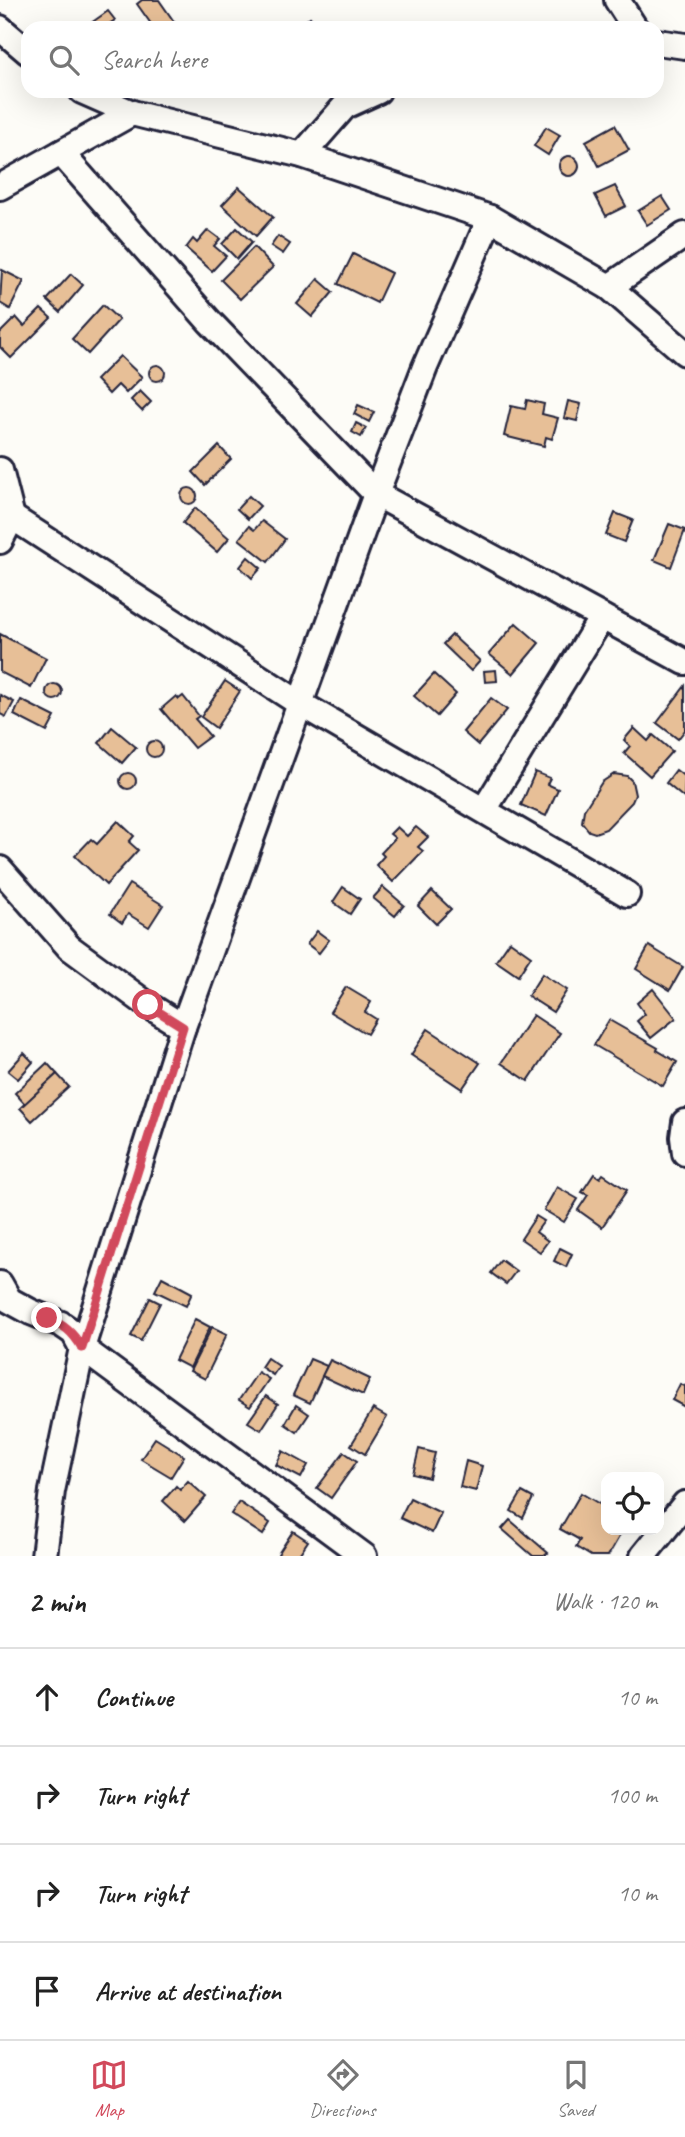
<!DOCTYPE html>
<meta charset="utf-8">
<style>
:root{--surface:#fff;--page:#f6f6f6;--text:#222;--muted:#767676;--line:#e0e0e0;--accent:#d1495b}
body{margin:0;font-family:Caveat,sans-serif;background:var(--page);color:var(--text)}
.controls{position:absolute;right:21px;bottom:21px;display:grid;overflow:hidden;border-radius:14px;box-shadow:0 7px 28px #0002}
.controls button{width:63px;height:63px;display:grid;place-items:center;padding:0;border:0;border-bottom:2px solid var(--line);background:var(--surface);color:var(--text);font:35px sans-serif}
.stop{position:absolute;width:21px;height:21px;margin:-16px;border:5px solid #d1495b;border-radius:50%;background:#fff}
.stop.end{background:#d1495b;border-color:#fff;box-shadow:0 2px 7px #0008}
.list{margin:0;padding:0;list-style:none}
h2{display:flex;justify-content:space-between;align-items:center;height:91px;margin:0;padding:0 28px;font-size:30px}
h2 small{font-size:23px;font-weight:400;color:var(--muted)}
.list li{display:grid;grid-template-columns:46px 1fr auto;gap:21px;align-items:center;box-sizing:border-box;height:98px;padding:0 28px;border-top:2px solid var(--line)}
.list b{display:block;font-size:26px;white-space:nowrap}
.list em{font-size:23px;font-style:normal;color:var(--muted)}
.icon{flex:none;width:38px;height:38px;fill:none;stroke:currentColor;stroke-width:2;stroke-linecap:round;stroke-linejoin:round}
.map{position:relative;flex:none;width:685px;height:1556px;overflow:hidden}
.search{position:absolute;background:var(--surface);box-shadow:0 7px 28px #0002;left:21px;right:21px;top:21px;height:77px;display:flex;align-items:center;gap:18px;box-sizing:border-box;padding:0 24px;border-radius:21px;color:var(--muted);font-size:26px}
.sheet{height:483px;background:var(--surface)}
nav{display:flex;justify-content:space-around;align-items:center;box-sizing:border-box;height:98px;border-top:2px solid var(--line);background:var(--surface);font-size:19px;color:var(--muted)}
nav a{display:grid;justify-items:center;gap:4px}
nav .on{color:var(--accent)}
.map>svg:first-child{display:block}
.building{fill:#e7bf97;stroke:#22223b;stroke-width:2}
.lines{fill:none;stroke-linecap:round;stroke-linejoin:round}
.minor-casing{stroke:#22223b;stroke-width:30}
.minor{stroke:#fdfcf7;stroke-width:24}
.route{stroke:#d1495b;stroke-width:9}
</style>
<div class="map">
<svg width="685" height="1556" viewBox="0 0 685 1556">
<rect width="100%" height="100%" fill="#fdfcf7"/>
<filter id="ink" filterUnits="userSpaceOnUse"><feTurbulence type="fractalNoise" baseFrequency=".0143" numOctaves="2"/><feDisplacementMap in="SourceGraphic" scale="14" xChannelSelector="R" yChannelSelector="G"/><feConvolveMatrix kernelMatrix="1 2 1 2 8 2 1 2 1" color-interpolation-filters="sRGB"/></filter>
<g filter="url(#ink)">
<g class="building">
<polygon points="142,0 159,0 175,23 167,28 154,28 137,4"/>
<polygon points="108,11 115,20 103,28 84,28"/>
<polygon points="310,17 319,28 298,28"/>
<polygon points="615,125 629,150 599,166 586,141"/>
<polygon points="546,127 560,135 548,155 534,146"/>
<circle cx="569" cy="166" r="10"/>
<polygon points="615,186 626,206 606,216 595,195"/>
<polygon points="239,187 273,217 256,236 222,205"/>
<polygon points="662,196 671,210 647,225 638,211"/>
<polygon points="237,228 252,242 237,259 222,244"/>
<polygon points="208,230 220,239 214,246 226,256 212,271 186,248 193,239 197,243"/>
<polygon points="278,236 290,244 283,254 271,246"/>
<polygon points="254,247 273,267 240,299 221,280"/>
<polygon points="353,254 391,273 377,303 338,284"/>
<polygon points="2,270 24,281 10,309 0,303"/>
<polygon points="71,274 83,285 60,312 47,300"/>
<polygon points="318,279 333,292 312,317 297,304"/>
<polygon points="103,305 119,320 88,354 72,339"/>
<polygon points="41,309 51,318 11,358 0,347 0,333 16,317 24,326"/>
<polygon points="120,356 142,377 126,393 118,385 109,394 96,380"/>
<circle cx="157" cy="373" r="8"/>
<polygon points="140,391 151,402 142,411 131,400"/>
<polygon points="527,400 544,404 542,414 558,418 552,439 546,437 544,446 504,436 511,406 525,409"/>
<polygon points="568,401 581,404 577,421 564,418"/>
<polygon points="358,405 374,412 369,422 354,414"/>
<polygon points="356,423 366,428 361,437 352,432"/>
<polygon points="219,446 231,459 205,485 193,472"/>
<circle cx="189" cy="496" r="8"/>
<polygon points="249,496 260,506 248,519 237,509"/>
<polygon points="195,508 229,538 217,552 183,523"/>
<polygon points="615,513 633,520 624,542 606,535"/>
<polygon points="262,521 285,539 268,562 239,539 249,526 254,530"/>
<polygon points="669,524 685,530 671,567 654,560"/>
<polygon points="248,557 261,568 252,578 240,567"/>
<polygon points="516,623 539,643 513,674 489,654"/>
<polygon points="0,634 46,658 31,688 0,672"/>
<polygon points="452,635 480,661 471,671 443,644"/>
<polygon points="496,670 497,681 485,682 484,671"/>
<polygon points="434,674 456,694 437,716 414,696"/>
<polygon points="225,681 240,691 216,728 201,717"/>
<circle cx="54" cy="692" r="8"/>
<polygon points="685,686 685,730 678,739 657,723"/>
<polygon points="0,695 14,702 6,717 0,714"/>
<polygon points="176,696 179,699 183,696 199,716 195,719 210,736 194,748 161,709"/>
<polygon points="491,698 507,710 478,745 463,732"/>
<polygon points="21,700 55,717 47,732 14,715"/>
<polygon points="112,727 136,747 122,763 99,743"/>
<polygon points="634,728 648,741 653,735 672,751 650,776 624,753 630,746 624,740"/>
<circle cx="154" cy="749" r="8"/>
<polygon points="676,770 685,777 684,798 666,783"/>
<polygon points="535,772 550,778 547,784 558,789 546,816 521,805"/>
<circle cx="128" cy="781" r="8"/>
<polygon points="614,774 627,776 632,781 635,795 632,802 606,829 595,833 589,831 582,822 584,810 602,782"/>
<polygon points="118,821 134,836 129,842 138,850 106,885 75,856 91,839 97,844"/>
<polygon points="397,827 407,836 416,827 428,837 418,847 423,851 393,882 376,865 384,856 381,853 395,838 390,834"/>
<polygon points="129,884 163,905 149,927 128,914 122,923 110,914"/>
<polygon points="343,887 360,899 350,914 333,902"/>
<polygon points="383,887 404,905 395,916 373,898"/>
<polygon points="432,891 451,909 436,924 418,906"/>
<polygon points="317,931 329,940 319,953 307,944"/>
<polygon points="510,941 531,956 518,976 496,961"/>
<polygon points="649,946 683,967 670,990 636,969"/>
<polygon points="542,974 567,990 553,1012 528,996"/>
<polygon points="346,987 371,1002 365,1012 376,1019 367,1034 330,1012"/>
<polygon points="653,989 676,1018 651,1038 637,1021 645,1014 637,1003"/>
<polygon points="533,1015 560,1033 528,1081 501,1063"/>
<polygon points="609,1020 658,1048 657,1050 677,1062 663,1086 594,1045"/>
<polygon points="428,1029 480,1063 462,1089 411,1055"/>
<polygon points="24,1053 33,1062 18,1079 8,1071"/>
<polygon points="47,1063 57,1074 25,1104 15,1093"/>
<polygon points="57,1074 69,1087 32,1121 20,1108"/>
<polygon points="594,1174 600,1178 603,1174 627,1190 602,1227 578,1210 588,1195 582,1192"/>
<polygon points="557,1187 578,1199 564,1222 544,1210"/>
<polygon points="536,1216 544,1221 536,1232 548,1241 540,1252 521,1239"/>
<polygon points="560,1248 572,1254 566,1267 554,1261"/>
<polygon points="501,1260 516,1271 506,1284 491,1273"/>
<polygon points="162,1277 192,1293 186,1306 155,1291"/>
<polygon points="150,1298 160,1303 141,1341 131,1336"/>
<polygon points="195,1319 210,1327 190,1368 175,1360"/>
<polygon points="212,1327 227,1334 205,1379 190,1371"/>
<polygon points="267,1358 279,1366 273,1375 261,1367"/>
<polygon points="310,1359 327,1366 310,1403 293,1395"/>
<polygon points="330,1360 370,1379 363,1395 322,1376"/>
<polygon points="258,1372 269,1379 250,1407 239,1400"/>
<polygon points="680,1384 685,1386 685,1407 672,1400"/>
<polygon points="266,1396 278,1404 261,1430 248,1422"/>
<polygon points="296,1405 309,1414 297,1432 285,1424"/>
<polygon points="373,1409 387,1417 365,1454 351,1445"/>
<polygon points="155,1438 184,1456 171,1477 141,1459"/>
<polygon points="419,1449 435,1453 429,1478 413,1474"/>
<polygon points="283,1451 308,1465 301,1478 276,1465"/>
<polygon points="344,1452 357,1461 331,1498 317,1488"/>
<polygon points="466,1461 482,1466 476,1491 460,1487"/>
<polygon points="188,1481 206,1497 185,1521 163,1501 176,1486 180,1490"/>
<polygon points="522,1492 533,1498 523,1518 511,1511"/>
<polygon points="581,1493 606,1508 606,1530 623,1530 608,1556 591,1556 576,1547 580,1540 560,1529"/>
<polygon points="410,1498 441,1513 432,1533 400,1518"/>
<polygon points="239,1502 270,1523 263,1535 231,1514"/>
<polygon points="510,1520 548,1553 544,1556 533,1556 502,1529"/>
<polygon points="293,1531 308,1541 298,1556 280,1556 278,1554"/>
</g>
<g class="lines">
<g class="minor-casing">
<g id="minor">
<polyline points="617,0 635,28"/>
<polyline points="0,28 28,52"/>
<polyline points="657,42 685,46"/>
<polyline points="82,91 132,113 302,155 490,218 609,287 685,353"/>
<polyline points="61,153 210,322 376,494 685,662"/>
<polyline points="302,155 345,106 378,91"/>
<polyline points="0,187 132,113"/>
<polyline points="609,287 685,235"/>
<polyline points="0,470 12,517 0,541"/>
<polyline points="0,511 12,517 299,703 627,894"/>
<polyline points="484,810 602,617"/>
<polyline points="0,869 69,947 148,1005 183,1027"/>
<polyline points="685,1122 683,1137 685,1153"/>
<polyline points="0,1284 9,1300 31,1312 61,1324 74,1333 82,1348 364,1556"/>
<polyline points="44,1556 52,1491 82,1348 183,1027 376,494 425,367 490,218"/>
<polyline points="643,1556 685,1504"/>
</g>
</g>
<use href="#minor" class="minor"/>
</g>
</g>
<g class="lines" filter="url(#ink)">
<path class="route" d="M47,1318c17,7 26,14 35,30l101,-321 -35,-22"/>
</g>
</svg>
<div class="controls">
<button><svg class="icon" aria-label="locate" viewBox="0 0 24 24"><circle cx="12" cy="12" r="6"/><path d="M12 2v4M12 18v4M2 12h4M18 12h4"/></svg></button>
</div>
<div class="stop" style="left:148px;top:1005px"></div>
<div class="stop end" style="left:47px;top:1318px"></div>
<div class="search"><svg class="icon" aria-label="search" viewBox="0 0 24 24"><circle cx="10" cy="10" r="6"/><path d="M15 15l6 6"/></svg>Search here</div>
</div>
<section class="sheet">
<h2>2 min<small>Walk · 120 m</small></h2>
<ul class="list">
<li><svg class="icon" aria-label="ahead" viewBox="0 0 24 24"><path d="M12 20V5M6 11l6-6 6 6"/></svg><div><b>Continue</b></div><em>10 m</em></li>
<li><svg class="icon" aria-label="right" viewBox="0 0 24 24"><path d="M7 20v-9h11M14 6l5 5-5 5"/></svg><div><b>Turn right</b></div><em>100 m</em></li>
<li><svg class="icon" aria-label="right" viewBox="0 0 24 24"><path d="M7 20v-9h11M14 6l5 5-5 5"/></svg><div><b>Turn right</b></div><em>10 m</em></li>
<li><svg class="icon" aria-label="arrive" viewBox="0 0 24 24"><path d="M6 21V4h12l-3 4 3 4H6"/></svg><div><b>Arrive at destination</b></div></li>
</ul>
</section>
<nav>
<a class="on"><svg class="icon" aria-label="map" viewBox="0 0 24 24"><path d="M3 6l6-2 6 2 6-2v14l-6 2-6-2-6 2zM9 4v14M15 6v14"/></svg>Map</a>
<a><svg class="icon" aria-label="directions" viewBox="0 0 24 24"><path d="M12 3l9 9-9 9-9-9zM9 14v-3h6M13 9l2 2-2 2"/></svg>Directions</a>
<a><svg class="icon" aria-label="saved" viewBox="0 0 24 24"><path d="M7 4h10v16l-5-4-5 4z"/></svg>Saved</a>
</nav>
